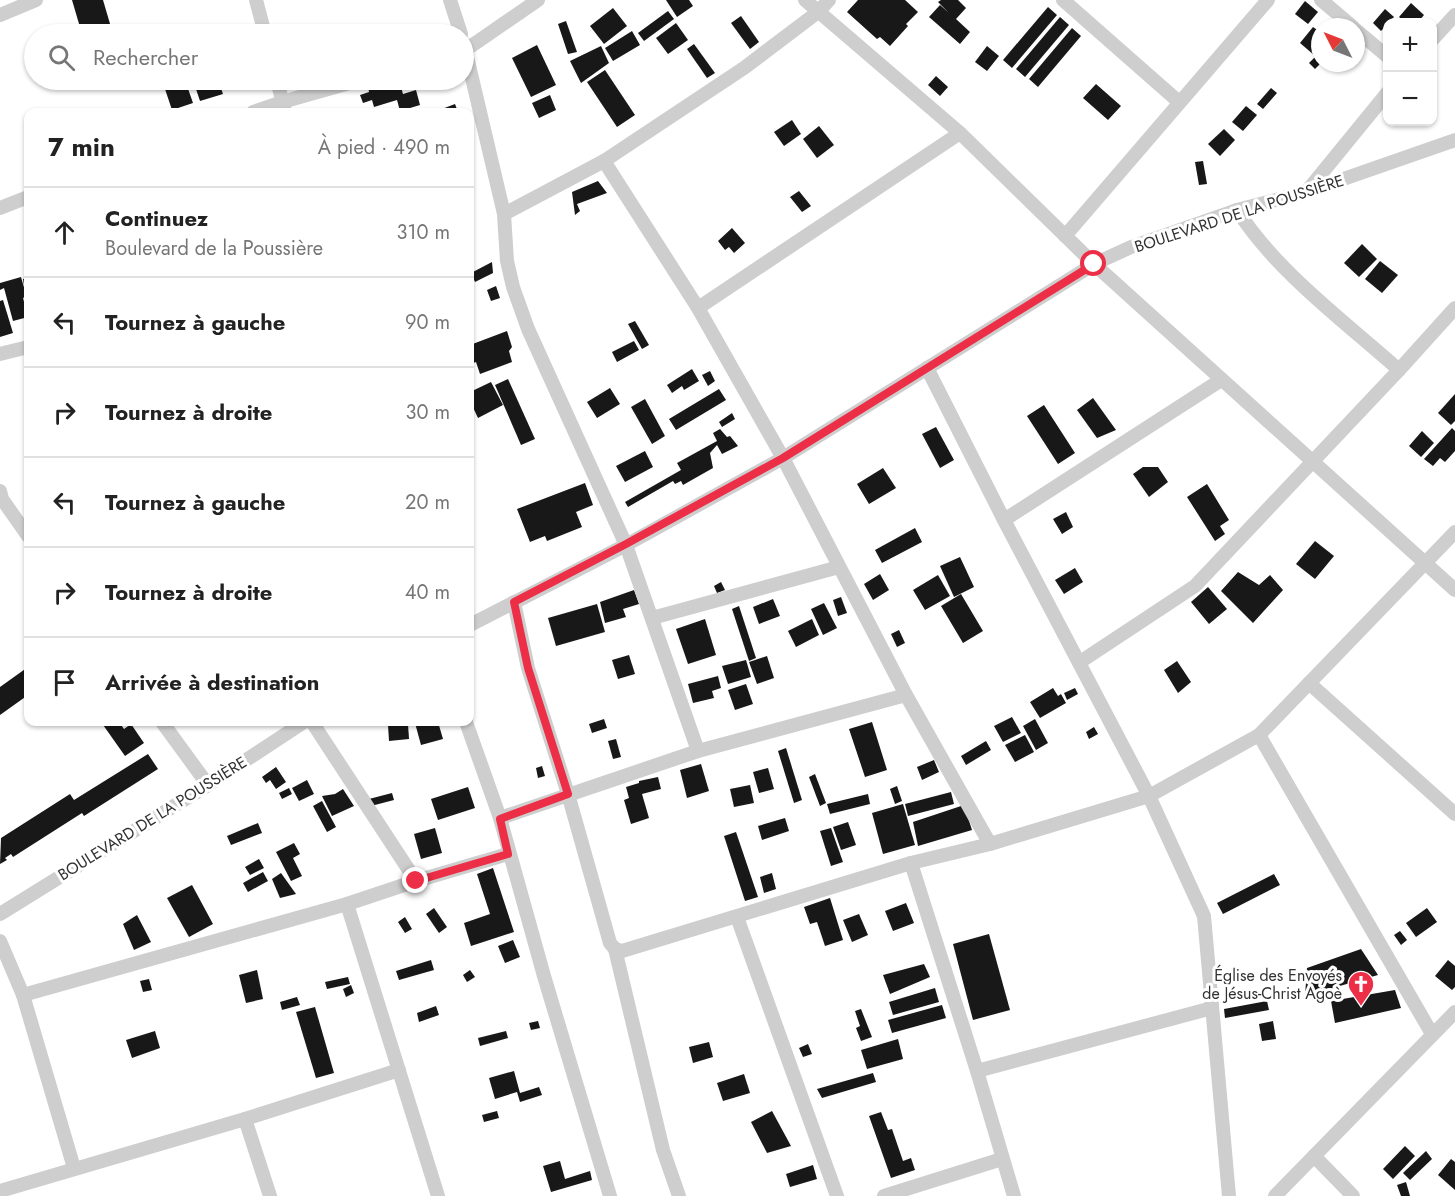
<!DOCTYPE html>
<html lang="fr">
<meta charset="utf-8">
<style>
:root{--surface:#fff;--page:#f6f6f6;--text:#222;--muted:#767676;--line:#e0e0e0}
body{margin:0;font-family:Jost,sans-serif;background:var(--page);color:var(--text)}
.controls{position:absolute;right:18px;top:18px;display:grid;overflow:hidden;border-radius:12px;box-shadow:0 2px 4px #0004}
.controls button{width:54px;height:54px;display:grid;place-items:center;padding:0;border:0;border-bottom:2px solid var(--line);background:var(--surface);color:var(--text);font:30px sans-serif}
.compass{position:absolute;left:1311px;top:18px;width:54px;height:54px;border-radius:50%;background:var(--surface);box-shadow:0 2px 4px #0004;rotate:312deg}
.stop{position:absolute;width:18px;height:18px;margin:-14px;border:4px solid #ec2e46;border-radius:50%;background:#fff}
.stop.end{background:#ec2e46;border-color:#fff;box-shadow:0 2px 6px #0008}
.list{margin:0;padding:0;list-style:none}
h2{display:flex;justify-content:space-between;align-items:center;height:78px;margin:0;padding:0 24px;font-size:26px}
h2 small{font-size:20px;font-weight:400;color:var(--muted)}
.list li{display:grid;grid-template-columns:39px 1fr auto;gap:18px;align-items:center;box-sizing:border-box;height:90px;padding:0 24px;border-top:2px solid var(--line)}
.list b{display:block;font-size:22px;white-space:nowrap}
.list p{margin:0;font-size:20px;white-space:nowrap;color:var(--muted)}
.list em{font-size:20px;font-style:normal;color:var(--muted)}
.icon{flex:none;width:33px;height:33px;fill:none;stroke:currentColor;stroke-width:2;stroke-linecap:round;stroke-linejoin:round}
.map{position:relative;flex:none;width:1455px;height:1196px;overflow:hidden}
.search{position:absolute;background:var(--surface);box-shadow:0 2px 4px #0004;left:24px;top:24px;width:450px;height:66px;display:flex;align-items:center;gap:15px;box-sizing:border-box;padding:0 21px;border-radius:33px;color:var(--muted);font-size:22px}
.panel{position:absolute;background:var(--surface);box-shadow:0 2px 4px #0004;left:24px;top:108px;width:450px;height:618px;border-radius:12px}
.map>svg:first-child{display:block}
.building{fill:#181818}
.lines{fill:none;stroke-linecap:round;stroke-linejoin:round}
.street{stroke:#cecece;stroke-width:14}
.route{stroke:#ec2e46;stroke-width:8}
.labels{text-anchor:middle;stroke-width:6;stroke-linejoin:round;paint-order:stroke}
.street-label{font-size:16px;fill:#313131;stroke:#fff}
.poi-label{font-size:16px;fill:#313131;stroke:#fff;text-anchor:end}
</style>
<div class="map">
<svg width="1455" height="1196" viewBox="0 0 1455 1196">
<rect width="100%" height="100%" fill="#fff"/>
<g class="building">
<polygon points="72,0 103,0 113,34 82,34"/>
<polygon points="666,0 689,0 693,6 677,17"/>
<polygon points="858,0 905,0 918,12 906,24 908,26 890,46 880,37 877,39 847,12"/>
<polygon points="941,0 958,0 966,8 956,19 970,32 960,44 929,17 940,5 949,13 938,2"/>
<polygon points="1305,1 1318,12 1308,24 1295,14"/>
<polygon points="1411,3 1424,15 1418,22 1406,22 1399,17"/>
<polygon points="1048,7 1057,15 1012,68 1003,60"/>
<polygon points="613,8 627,26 604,44 590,26"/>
<polygon points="1385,9 1394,17 1381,31 1373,23"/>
<polygon points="668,11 674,19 644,41 638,33"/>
<polygon points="741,16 759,42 750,49 731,23"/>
<polygon points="1060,17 1069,25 1025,77 1016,69"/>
<polygon points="566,21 577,52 568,54 558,24"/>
<polygon points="676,23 688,40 668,54 656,38"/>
<polygon points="1313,27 1320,32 1320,47 1314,55 1300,43"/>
<polygon points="1072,28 1081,36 1038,87 1029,79"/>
<polygon points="632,31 640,45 613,61 605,48"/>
<polygon points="694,44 715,73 707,78 687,49"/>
<polygon points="537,45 556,85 531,97 512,58"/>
<polygon points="601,46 609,63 581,83 570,61"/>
<polygon points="987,46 999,56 987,71 975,62"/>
<polygon points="1320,52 1320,64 1315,69 1309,63"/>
<polygon points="605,70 635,115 617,127 587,82"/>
<polygon points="936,76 948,87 940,96 928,85"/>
<polygon points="162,80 185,80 193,103 172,110"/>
<polygon points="218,80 223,94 200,101 195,86"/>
<polygon points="390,80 413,80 414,83 401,87 403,94 416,90 420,105 400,111 397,100 374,107 372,100 363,103 360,95 369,92 368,86"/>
<polygon points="1096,84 1121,106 1108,120 1083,98"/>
<polygon points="1271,88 1277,93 1263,109 1257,104"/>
<polygon points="550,95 556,110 539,118 532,103"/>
<polygon points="455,104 458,112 434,112"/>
<polygon points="1246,106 1257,115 1243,131 1232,122"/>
<polygon points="792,120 801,134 784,146 774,132"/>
<polygon points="819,126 834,145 817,158 803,139"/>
<polygon points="1224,129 1235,140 1220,156 1208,144"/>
<polygon points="1203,161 1207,184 1199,185 1195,162"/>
<polygon points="598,181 607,193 577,204 580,211 575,215 572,192"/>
<polygon points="799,191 811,206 802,212 790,197"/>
<polygon points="732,228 745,243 734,253 729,247 725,250 718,241"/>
<polygon points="1362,244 1377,259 1359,277 1344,263"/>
<polygon points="1380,261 1398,275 1382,293 1365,279"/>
<polygon points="492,262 493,273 475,282 471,273"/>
<polygon points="21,277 25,291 23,279 28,278 28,295 23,298 28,317 13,321 4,288 0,290 0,283"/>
<polygon points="496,286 500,298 491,301 487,290"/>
<polygon points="3,300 13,333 0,337 0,301"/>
<polygon points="635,321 649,345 642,349 628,324"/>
<polygon points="507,331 512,347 509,351 512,362 480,374 476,362 470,364 470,345"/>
<polygon points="634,341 639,350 617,362 612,352"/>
<polygon points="692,369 699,381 684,390 682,386 672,393 667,385"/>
<polygon points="710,371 715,381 708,386 702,375"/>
<polygon points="508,379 535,439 521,445 495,385"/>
<polygon points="491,382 503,405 478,418 470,401 470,392"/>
<polygon points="610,388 620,404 597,418 587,402"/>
<polygon points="719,389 726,400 676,430 669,419"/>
<polygon points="1455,394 1455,421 1451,425 1438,413"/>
<polygon points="1093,398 1116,430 1097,438 1077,410"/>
<polygon points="645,399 665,436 652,444 631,407"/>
<polygon points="1044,405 1075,453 1058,464 1027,416"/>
<polygon points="732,413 735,419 722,427 719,422"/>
<polygon points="936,427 954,460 940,468 922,434"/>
<polygon points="1452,428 1455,431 1455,451 1445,462 1440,458 1433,466 1424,459"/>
<polygon points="720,429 727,437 730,436 738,446 722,454 717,445 710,453 713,468 683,485 681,481 675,484 673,481 628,507 625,502 681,470 677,463 717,441 713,433"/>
<polygon points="1422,431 1434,443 1421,457 1409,446"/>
<polygon points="645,451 653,467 625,482 616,466"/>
<polygon points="1143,467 1158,467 1168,482 1149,497 1133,474"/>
<polygon points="883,468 896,488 869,504 857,484"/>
<polygon points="585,483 593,505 576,512 582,527 547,541 545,536 530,542 517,509"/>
<polygon points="1207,484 1229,520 1220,526 1225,534 1215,541 1187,497"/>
<polygon points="1066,512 1073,527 1062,534 1053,519"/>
<polygon points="915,528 922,542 882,563 875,550"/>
<polygon points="1315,541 1334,556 1315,579 1296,564"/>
<polygon points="960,557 974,587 954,597 940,566"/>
<polygon points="1075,568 1083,582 1064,594 1055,580"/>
<polygon points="1238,572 1259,585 1270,575 1283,590 1253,623 1221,591"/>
<polygon points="880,574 889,590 873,600 864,584"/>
<polygon points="938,575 950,596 925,610 913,590"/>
<polygon points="721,582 725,590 717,593 714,586"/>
<polygon points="1208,587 1227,609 1209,624 1191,602"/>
<polygon points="634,590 639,604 623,609 626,617 605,623 600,602"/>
<polygon points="961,594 983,631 963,643 941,606"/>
<polygon points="841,597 847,613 838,616 833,600"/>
<polygon points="773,599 780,616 759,624 753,607"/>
<polygon points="824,603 837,628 823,635 811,609"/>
<polygon points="597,604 605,632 556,646 548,618"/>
<polygon points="739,606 756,658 749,661 732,609"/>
<polygon points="705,619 716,655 688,664 676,629"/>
<polygon points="812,619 819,635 796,647 788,631"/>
<polygon points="899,630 905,643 897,647 891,634"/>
<polygon points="629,655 635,674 618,679 612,660"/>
<polygon points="767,656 774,678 757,684 749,662"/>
<polygon points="746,660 751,677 728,684 722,666"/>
<polygon points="1177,661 1191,682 1178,693 1164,670"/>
<polygon points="28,667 28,695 0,715 0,687"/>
<polygon points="718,676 721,688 712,691 714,698 693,703 688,684"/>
<polygon points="746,684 753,704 735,710 728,690"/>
<polygon points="1053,688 1058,696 1061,694 1066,703 1040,718 1030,702"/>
<polygon points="1075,688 1078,694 1067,700 1064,693"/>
<polygon points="1012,717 1021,733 1003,742 994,726"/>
<polygon points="604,719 607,728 592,733 589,724"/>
<polygon points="1035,719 1048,743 1036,750 1023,726"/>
<polygon points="101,722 119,722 124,729 131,724 144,743 125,756"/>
<polygon points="422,722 438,722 443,739 421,745 415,723"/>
<polygon points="872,722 887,770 865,777 849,729"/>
<polygon points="408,724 409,739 389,741 388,725"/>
<polygon points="1094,727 1098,734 1089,739 1086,732"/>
<polygon points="1025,735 1034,752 1015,762 1005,745"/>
<polygon points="616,739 621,757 613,759 608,741"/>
<polygon points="986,741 991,750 966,765 961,756"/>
<polygon points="786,748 802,800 794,803 778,751"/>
<polygon points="148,754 158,769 84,816 82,813 13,857 11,854 5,858 7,860 0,864 1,838 70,794 74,800"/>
<polygon points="934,760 939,772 922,780 917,767"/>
<polygon points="701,764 709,791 687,798 680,770"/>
<polygon points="542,766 545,776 538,778 536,768"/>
<polygon points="276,767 286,782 276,789 270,780 266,783 262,777"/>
<polygon points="768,768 774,789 759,793 753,772"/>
<polygon points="815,774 826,803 820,806 809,777"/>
<polygon points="658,777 661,789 642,794 649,818 631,824 624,800 629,798 626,787 639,783 639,781"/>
<polygon points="307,780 314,794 299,801 292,788"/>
<polygon points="750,785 754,803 734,807 730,789"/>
<polygon points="897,786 902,801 895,804 890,789"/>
<polygon points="468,787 475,808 438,820 431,799"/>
<polygon points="289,788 292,794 282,799 279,793"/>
<polygon points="343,789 354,806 332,816 322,796 335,794"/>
<polygon points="951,792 954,804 908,816 905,804"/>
<polygon points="392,793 394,800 371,806 369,799"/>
<polygon points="868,794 870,804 830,814 827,804"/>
<polygon points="322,801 336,827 327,832 313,806"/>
<polygon points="903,804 915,845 883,854 872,813"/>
<polygon points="964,805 972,830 918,846 913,822"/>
<polygon points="785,818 789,831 762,840 758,826"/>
<polygon points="848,822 856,845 841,850 833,827"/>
<polygon points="258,823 262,833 231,845 227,836"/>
<polygon points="435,828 442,853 421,859 414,834"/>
<polygon points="831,828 843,862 831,866 820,831"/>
<polygon points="736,832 758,897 745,901 724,836"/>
<polygon points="294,843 300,854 293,858 302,876 291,881 276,852"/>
<polygon points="259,859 264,868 250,875 245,867"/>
<polygon points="493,868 514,932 471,946 464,923 490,914 477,874"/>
<polygon points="263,872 268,881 248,892 243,883"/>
<polygon points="281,873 296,894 280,898 272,879"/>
<polygon points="772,873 776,889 764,893 760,877"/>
<polygon points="1274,874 1280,885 1223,914 1217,903"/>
<polygon points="192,885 213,924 189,937 167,898"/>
<polygon points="830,898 843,940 825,946 817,922 810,924 804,907"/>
<polygon points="906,903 914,923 893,931 885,911"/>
<polygon points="434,908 447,927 439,933 426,914"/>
<polygon points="1427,908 1437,922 1416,937 1406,923"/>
<polygon points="859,914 868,935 852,942 843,920"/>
<polygon points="137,915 151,942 134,950 123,924"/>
<polygon points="405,917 412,929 405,933 398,922"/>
<polygon points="1400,931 1407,940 1401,945 1394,935"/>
<polygon points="989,934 1010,1010 973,1020 953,944"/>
<polygon points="513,940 520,957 505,963 498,946"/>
<polygon points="1361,949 1378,975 1305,996 1307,968"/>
<polygon points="431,960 434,970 399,980 396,971"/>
<polygon points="1448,960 1455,966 1455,987 1452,990 1435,976"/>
<polygon points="924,964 930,977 890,994 883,975"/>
<polygon points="257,970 263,999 246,1003 239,975"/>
<polygon points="470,970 475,977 467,982 463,975"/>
<polygon points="348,977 350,984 327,989 325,982"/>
<polygon points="149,979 152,990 143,992 140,981"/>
<polygon points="351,985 354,993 346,997 343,989"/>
<polygon points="935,988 939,1002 893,1015 889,1002"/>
<polygon points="1395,990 1401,1008 1335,1023 1331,1001"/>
<polygon points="297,997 300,1005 282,1010 280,1002"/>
<polygon points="1267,1001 1269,1010 1225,1018 1224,1009"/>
<polygon points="942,1005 946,1018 892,1033 888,1020"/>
<polygon points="436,1006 439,1015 419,1022 417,1013"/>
<polygon points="315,1007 334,1073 316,1078 296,1012"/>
<polygon points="861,1009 872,1037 861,1041 856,1028 860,1026 855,1011"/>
<polygon points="538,1021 540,1028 531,1030 529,1023"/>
<polygon points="1273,1021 1276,1039 1262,1041 1259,1024"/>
<polygon points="155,1031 160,1048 132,1058 126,1040"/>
<polygon points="506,1031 508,1038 480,1046 478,1038"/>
<polygon points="898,1039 903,1059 867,1069 861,1050"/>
<polygon points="709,1042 713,1057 693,1063 689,1047"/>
<polygon points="808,1044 812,1054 803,1057 799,1048"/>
<polygon points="514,1071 520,1093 539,1087 542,1095 520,1102 517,1092 495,1099 489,1078"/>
<polygon points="873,1073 876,1082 822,1098 817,1089"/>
<polygon points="744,1074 750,1093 723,1101 717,1083"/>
<polygon points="497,1111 499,1118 484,1122 482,1115"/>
<polygon points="772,1111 791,1146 767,1153 751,1122"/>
<polygon points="881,1112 888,1130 892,1129 903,1161 911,1158 915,1170 891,1178 869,1116"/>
<polygon points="1405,1146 1415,1156 1393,1179 1383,1169"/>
<polygon points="1426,1151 1432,1159 1410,1180 1403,1173"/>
<polygon points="1451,1159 1455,1162 1455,1190 1438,1175"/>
<polygon points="560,1161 565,1179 590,1171 592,1180 551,1192 543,1166"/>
<polygon points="813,1165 817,1179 790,1187 786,1174"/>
<polygon points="1406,1182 1410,1196 1401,1196 1397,1185"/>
</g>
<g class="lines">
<g class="street">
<polyline points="256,0 265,34"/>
<polyline points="450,0 461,34"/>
<polyline points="805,0 960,133 1094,264 1455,590"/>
<polyline points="1063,0 1179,102"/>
<polyline points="1321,0 1353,27"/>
<polyline points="0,15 36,0"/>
<polyline points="1356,30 1388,57"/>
<polyline points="1432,40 1455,15"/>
<polyline points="464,44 504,214 507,261 513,287 528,329 626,545 698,751"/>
<polyline points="464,51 538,0"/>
<polyline points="277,80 285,112"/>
<polyline points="253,112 282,102 360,80"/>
<polyline points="604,161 698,308 783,458 906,695 990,844"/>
<polyline points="1308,190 1388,92"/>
<polyline points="0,208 28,197"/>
<path d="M1237,210c41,63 106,110 162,160"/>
<polyline points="504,214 604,161 744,68 818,12 829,0"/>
<polyline points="1065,236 1268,0"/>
<polyline points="698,308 960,133"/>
<polyline points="0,354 28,347"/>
<polyline points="927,368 1004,520 1149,796 1204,916 1229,1196"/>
<polyline points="0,491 2,499 28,536"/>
<polyline points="1004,520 1221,380"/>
<polyline points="514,602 528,668 568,794 610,943 615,949 663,1150 679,1196"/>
<polyline points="652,618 839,567"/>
<polyline points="470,625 626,545 783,458 1094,264 1131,247 1237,210 1306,192 1455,140"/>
<polyline points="1080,662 1195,586 1399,370 1455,308"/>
<polyline points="1309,683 1455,814"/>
<polyline points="162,722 208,785"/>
<polyline points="312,722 416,881"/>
<polyline points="466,722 500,818 544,976 610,1196"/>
<polyline points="1259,735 1432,1034"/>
<polyline points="500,818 698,751 906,695"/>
<polyline points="911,863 977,1071 1014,1196"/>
<polyline points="347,904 438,1196"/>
<polyline points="0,914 208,785 304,722"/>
<polyline points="737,917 837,1196"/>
<polyline points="0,941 23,995 347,904 416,881 508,854"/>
<polyline points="615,949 622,951 911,863 990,844 1149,796 1259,735 1455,532"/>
<polyline points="23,995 74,1168"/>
<polyline points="977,1071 1212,1008"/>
<polyline points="245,1119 270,1196"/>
<polyline points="1314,1156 1353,1196"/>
<polyline points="0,1191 245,1119 399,1070"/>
<polyline points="884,1196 1002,1159"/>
<polyline points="1275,1196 1455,1012"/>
</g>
</g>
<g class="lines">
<polyline class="route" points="416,881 508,854 500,819 568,794 528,668 514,602 626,544 783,458 1094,264"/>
</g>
<defs>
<g id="church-pin" transform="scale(1.35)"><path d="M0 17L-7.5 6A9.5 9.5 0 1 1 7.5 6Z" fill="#ec2e46" stroke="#fff"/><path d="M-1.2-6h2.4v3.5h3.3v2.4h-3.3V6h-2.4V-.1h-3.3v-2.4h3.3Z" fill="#fff"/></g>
</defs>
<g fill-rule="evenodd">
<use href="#church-pin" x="1361" y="984"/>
</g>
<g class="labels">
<g class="street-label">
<text transform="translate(1239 213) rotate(-18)" y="6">BOULEVARD DE LA POUSSIÈRE</text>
<text transform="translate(152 818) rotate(-32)" y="6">BOULEVARD DE LA POUSSIÈRE</text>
</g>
<g class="poi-label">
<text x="1342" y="981">Église des Envoyés<tspan x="1342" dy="18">de Jésus-Christ Agoè</tspan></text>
</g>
</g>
</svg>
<div class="controls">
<button>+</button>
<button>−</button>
</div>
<svg class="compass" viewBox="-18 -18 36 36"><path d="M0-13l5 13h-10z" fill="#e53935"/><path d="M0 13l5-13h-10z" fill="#767676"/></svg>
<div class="stop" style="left:1094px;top:264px"></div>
<div class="stop end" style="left:416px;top:881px"></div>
<div class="search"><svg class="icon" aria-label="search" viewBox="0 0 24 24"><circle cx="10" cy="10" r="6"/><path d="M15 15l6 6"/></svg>Rechercher</div>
<section class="panel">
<h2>7 min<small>À pied · 490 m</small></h2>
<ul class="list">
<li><svg class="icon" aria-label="ahead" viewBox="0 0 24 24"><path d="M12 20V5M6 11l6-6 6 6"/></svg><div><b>Continuez</b><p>Boulevard de la Poussière</p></div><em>310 m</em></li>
<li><svg class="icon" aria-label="left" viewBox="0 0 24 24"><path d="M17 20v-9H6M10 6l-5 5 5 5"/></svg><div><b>Tournez à gauche</b></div><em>90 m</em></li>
<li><svg class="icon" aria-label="right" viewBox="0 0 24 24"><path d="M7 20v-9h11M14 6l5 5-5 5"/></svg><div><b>Tournez à droite</b></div><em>30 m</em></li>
<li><svg class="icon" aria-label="left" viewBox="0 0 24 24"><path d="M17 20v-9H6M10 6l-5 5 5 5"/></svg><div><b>Tournez à gauche</b></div><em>20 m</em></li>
<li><svg class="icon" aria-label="right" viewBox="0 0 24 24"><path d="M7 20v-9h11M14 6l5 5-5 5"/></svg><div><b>Tournez à droite</b></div><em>40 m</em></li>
<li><svg class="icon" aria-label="arrive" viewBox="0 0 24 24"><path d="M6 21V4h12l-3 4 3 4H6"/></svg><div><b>Arrivée à destination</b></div></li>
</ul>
</section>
</div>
